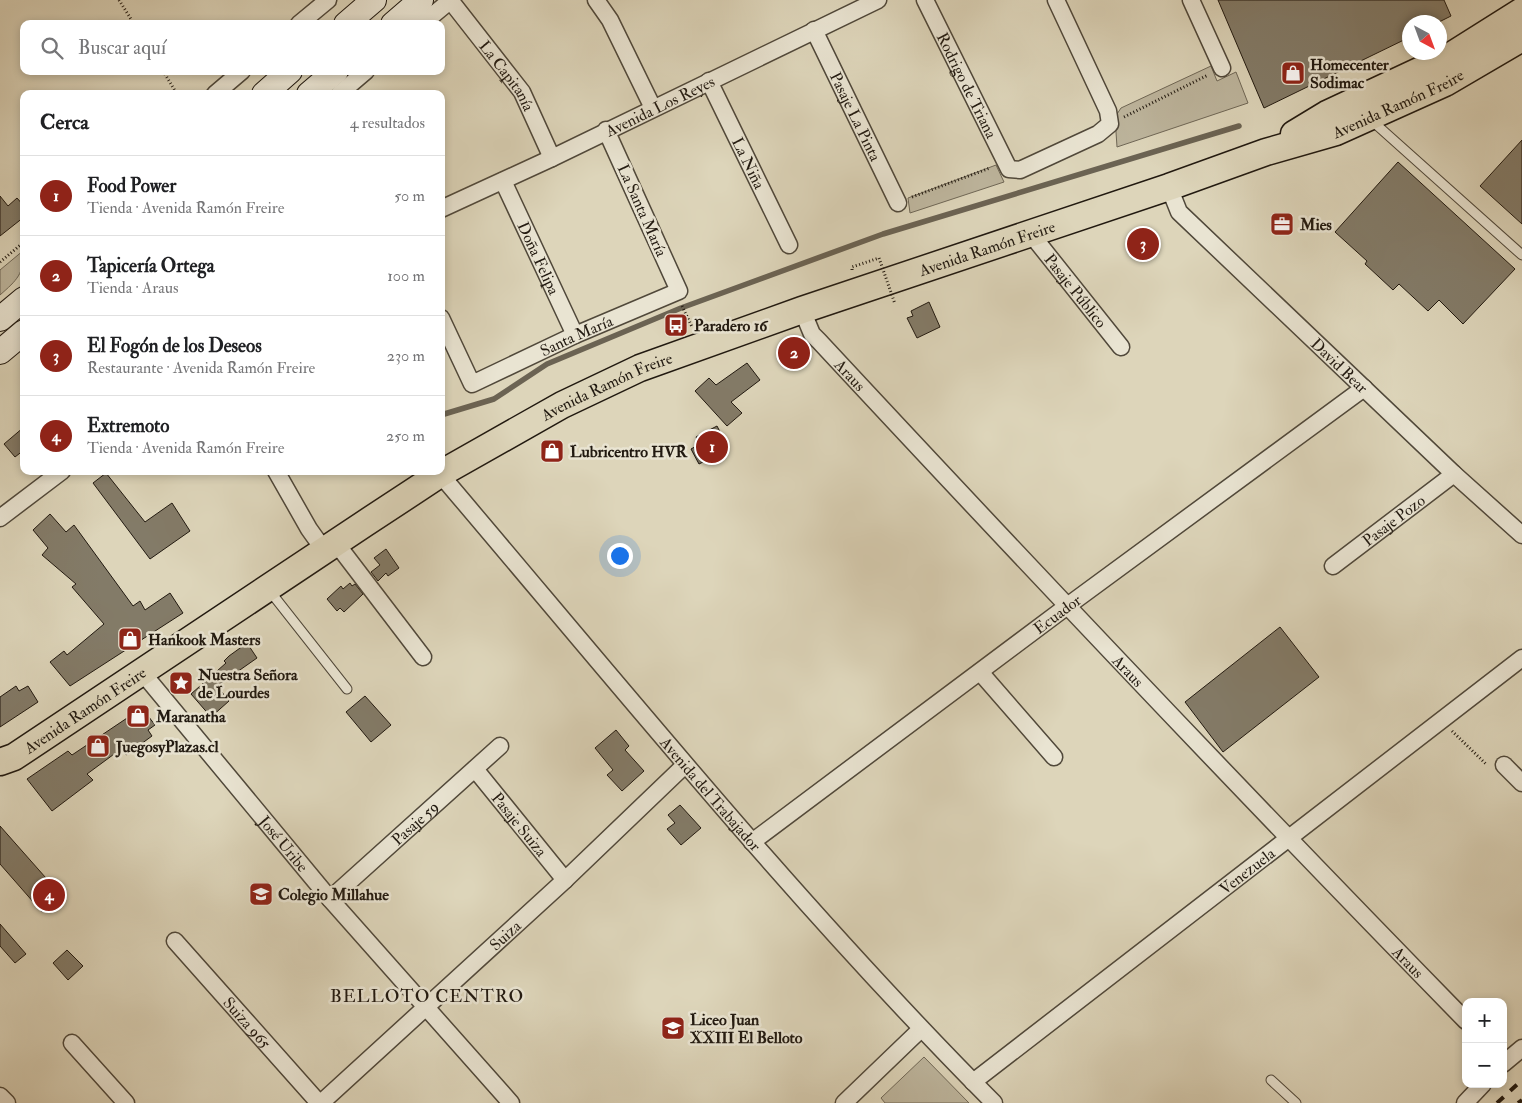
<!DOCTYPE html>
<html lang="es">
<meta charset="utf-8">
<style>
:root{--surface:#fff;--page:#f2f2f2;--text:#202124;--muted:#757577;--line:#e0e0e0;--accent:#8f2418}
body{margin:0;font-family:"IM FELL Double Pica",serif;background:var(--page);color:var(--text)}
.controls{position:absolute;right:15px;bottom:15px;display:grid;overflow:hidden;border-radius:10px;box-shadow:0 2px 8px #0003}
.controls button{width:45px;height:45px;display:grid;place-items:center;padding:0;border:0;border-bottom:1px solid var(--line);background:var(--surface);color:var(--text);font:25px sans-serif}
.compass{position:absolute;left:1402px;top:15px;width:45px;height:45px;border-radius:50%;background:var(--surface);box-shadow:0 2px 8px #0003;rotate:139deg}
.you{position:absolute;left:619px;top:555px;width:18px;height:18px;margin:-12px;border:4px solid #fff;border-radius:50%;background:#1a73e8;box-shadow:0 0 0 8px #1a73e833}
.badge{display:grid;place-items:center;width:32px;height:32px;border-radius:50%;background:var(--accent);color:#fff;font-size:16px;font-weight:700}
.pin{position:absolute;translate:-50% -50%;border:2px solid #fff;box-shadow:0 1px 5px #0006}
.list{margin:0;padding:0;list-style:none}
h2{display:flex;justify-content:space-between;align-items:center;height:65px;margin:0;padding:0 20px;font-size:21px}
h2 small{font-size:16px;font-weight:400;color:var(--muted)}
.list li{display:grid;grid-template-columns:32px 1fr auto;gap:15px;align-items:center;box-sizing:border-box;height:80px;padding:0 20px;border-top:1px solid var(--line)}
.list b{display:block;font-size:19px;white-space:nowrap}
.list p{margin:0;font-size:16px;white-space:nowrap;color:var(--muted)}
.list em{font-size:16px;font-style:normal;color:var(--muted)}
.icon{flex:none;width:28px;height:28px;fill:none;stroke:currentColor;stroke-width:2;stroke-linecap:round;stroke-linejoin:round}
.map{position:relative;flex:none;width:1522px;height:1103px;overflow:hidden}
.search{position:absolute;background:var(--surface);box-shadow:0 2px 8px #0003;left:20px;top:20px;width:425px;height:55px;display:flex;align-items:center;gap:12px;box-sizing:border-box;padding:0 18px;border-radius:10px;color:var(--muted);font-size:19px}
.panel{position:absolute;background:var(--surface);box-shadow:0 2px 8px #0003;left:20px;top:90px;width:425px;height:385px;border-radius:10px}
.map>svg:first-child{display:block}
.green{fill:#bdb59d;stroke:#6f6756}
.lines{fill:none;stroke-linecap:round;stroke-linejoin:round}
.stream{stroke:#6b6353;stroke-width:5.5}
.building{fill:#837b68;stroke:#211910}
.service-casing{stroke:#50483a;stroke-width:11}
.minor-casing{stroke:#50483a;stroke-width:19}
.secondary-casing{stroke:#211910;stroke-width:26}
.primary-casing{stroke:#211910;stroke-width:29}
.path{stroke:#211910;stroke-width:3;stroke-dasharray:1 2.5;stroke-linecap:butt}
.service{stroke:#e9e4d2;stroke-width:9}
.minor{stroke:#e9e4d2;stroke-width:16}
.secondary{stroke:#e9e4d2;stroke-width:24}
.primary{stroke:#ddd5ba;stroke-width:26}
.rail{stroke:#211910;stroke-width:4;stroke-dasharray:9 9;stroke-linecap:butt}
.path-bridge{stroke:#211910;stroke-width:3;stroke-dasharray:1 2.5;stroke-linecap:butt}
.labels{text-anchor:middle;stroke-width:5;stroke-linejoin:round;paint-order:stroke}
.poi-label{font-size:16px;font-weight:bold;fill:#211910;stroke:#e9e4d2;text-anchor:start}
.street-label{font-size:16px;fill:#211910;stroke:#e9e4d2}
.neighbourhood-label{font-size:18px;letter-spacing:1px;fill:#211910;stroke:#e9e4d2}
</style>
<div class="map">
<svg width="1522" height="1103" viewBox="0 0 1522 1103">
<rect width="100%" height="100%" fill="#ddd5ba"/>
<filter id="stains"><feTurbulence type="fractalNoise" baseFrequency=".004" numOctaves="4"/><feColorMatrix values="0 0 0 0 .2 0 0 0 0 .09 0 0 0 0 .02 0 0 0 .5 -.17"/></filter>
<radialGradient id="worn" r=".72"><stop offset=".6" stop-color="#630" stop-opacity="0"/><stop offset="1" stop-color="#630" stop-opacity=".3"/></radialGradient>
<g class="green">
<polygon points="1211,66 1217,81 1236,72 1248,103 1117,147 1115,117 1121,108"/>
<polygon points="996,165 1004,182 910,213 908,198"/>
<path d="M24,250c0,24 -7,30 -24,45v-25z"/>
<polygon points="924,1057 969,1103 885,1103 881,1098"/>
</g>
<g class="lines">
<polyline class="stream" points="441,415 494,399 547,364 681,308 883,234 1239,126"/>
</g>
<g class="building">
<polygon points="1218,0 1444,0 1451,16 1439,22 1410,22 1410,37 1264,108"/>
<polygon points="1522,140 1522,224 1480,186"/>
<polygon points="1398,162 1515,269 1463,324 1439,300 1428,311 1399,284 1393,290 1365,264 1367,261 1335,232"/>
<polygon points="0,196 8,206 17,198 24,206 24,217 0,236"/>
<polygon points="929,302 940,327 917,338 907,318 913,316 911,311"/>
<polygon points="747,363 760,380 731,402 742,413 727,426 695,391 709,378 716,385"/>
<polygon points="717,426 729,449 699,464 691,449 700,444 696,437"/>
<polygon points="24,427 24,450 15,457 4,444"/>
<polygon points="106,473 145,522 172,503 190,531 150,559 93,483"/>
<polygon points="50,514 66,532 74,525 133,606 140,601 145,610 170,593 183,613 70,686 50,662 64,651 67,655 104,624 72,587 76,584 42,555 48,548 33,530"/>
<polygon points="386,549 399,568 388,576 386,573 378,581 371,572 380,565 374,558"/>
<polygon points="350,583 352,586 355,584 363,594 344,612 340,608 337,611 327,599 341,586 343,589"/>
<polygon points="1280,627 1319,677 1223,752 1185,702"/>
<polygon points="247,643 257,658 217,686 229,701 211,717 191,694 226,663 224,661 229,656"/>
<polygon points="16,686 19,691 28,686 38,702 0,727 0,697"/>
<polygon points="365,696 391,725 371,742 346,712"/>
<polygon points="142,708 155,725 148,730 152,736 126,755 121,749 87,774 93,780 52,811 27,779 68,751 72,755"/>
<polygon points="616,730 629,746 625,750 644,771 622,791 607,775 613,770 595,748"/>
<polygon points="680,805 701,828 681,845 667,829 675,823 668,815"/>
<polygon points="0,826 61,895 42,912 0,864"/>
<polygon points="0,924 26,954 15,963 0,946"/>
<polygon points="67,950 83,966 68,980 53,963"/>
</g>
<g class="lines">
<g class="service-casing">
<g id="service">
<polyline points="1370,119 1522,255"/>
<polyline points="269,590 347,689"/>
<polyline points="1271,1080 1296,1103"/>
</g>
</g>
<g class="minor-casing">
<g id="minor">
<path id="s1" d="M450,0l72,92 30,66"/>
<polyline points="596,0 610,20 653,108"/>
<path id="s2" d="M925,0l84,169 11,1 78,-36 12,-10 -2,-13 -52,-111"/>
<polyline points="1191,0 1222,68"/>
<polyline points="299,24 328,0"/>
<polyline points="422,24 451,0"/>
<path id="s3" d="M814,30l84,173"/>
<path id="s4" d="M709,81l80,164"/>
<polyline points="215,94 242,71"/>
<polyline points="339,94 366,71"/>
<path id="s5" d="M503,181l72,154"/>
<path id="s6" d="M1169,187l10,25 275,262 68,61"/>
<path id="s7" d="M441,209l111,-51 326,-158"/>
<path id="s8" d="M1031,234l90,113"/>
<path id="s9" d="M802,310l10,24 7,7c213,229 428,456 647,680"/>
<path id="s10" d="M441,318l31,66 103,-49 104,-44 -73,-161"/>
<polyline points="276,471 309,529 324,550"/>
<path id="s11" d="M440,474c181,213 357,431 554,629"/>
<polyline points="0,518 62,471"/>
<polyline points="336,543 423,657"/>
<path id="s12" d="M1333,566l121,-92"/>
<path id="s13" d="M141,671l189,228 181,204"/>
<polyline points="980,672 1054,757"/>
<polyline points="1504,765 1522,783"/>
<path id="s14" d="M475,769l90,111"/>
<path id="s15" d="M752,842l314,-235 298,-219"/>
<path id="s16" d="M330,899l170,-153"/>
<path id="s17" d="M175,941l144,162"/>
<polyline points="72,1043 126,1103"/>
<polyline points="1503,1064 1522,1048"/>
<path id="s18" d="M973,1082l549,-424"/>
<polyline points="0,1096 7,1103"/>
<path id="s19" d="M321,1103l244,-223 120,-115"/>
<polyline points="844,1103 921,1029"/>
<polyline points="1465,1103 1483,1084"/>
</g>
</g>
<g class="secondary-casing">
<g id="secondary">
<polyline points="346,24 374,0"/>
<polyline points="393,24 421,0"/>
<polyline points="264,94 290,71"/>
<polyline points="309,94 336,71"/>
<polyline points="0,319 24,299"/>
<polyline points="0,352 24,332"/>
</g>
</g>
<g class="primary-casing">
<g id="primary">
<polyline points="1294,134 1327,114 1449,57 1522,11"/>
<path id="s20" d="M0,762l14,-5 350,-233 76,-50 122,-69 78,-37 162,-58 367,-123 97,-35 70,-20 109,-49 77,-45"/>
</g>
</g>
<g class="path">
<polyline points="119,0 134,24"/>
<polyline points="163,71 177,94"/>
<polyline points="1124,117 1208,75"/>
<polyline points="912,197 990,168"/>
<polyline points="0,262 24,242"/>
<polyline points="852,270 852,267 879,258"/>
<polyline points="682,306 692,327"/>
<polyline points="1452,731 1487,765"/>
</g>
<use href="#service" class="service"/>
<use href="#minor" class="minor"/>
<use href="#secondary" class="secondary"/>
<use href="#primary" class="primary"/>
<g class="rail">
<polyline points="1497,1103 1522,1080"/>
<polyline points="1518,1103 1522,1100"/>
</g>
<polyline class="path-bridge" points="879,258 895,304"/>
</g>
<defs>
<g id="shop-square" transform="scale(1.25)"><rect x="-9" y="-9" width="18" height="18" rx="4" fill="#8f2418" stroke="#e9e4d2"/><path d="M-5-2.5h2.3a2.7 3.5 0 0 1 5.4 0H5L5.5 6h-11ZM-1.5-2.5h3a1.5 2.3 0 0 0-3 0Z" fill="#fff"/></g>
<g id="office-square" transform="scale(1.25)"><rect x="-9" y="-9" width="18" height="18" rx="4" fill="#8f2418" stroke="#e9e4d2"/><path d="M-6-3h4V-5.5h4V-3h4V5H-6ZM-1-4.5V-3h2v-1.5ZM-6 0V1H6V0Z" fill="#fff"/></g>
<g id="bus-square" transform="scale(1.25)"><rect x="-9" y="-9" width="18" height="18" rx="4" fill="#8f2418" stroke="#e9e4d2"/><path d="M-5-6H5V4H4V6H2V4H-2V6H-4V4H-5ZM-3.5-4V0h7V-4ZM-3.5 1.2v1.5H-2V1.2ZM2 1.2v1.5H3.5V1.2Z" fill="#fff"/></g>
<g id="sight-square" transform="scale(1.25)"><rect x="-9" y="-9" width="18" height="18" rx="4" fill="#8f2418" stroke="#e9e4d2"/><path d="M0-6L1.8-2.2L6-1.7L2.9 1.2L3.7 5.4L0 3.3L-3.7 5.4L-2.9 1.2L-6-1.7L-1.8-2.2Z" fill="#fff"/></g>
<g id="school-square" transform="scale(1.25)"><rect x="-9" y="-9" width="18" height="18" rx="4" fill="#8f2418" stroke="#e9e4d2"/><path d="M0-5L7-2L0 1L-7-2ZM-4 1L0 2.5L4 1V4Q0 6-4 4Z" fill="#fff"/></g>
</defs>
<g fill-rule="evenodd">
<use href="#shop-square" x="1293" y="73"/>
<use href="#office-square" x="1282" y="224"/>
<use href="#bus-square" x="676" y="325"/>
<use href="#shop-square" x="552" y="451"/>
<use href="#shop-square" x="130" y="639"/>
<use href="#sight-square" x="181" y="683"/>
<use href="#shop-square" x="138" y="716"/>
<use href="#shop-square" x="98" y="746"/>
<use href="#school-square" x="261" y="894"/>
<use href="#school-square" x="673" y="1028"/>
</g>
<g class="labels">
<g class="poi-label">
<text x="1310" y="70">Homecenter<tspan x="1310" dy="18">Sodimac</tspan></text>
<text x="1300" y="230">Mies</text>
<text x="694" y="331">Paradero 16</text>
<text x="570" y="457">Lubricentro HVR</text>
<text x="148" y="645">Hankook Masters</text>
<text x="198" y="680">Nuestra Señora<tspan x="198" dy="18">de Lourdes</tspan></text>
<text x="156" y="722">Maranatha</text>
<text x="116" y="752">JuegosyPlazas.cl</text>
<text x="278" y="900">Colegio Millahue</text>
<text x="690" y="1025">Liceo Juan<tspan x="690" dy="18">XXIII El Belloto</tspan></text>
</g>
<g class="street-label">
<text dy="6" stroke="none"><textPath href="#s1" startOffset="95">La Capitanía</textPath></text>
<text dy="6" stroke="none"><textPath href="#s2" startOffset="95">Rodrigo de Triana</textPath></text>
<text dy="6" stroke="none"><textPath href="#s20" startOffset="1556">Avenida Ramón Freire</textPath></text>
<text dy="6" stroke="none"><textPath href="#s7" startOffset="242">Avenida Los Reyes</textPath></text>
<text dy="6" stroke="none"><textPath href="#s3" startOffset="96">Pasaje La Pinta</textPath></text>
<text dy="6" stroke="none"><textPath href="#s4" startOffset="91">La Niña</textPath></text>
<text transform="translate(643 210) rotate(66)" y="6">La Santa María</text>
<text dy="6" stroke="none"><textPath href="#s20" startOffset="1120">Avenida Ramón Freire</textPath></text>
<text dy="6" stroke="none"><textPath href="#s5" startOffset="85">Doña Felipa</textPath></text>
<text dy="6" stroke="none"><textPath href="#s8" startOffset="72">Pasaje Público</textPath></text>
<text dy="6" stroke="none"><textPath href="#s10" startOffset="188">Santa María</textPath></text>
<text dy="6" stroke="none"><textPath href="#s6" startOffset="249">David Bear</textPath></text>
<text dy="6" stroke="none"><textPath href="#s9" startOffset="82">Araus</textPath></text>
<text dy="6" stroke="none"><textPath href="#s20" startOffset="715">Avenida Ramón Freire</textPath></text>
<text dy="6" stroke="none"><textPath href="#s12" startOffset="76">Pasaje Pozo</textPath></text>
<text dy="6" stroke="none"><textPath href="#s15" startOffset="381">Ecuador</textPath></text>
<text dy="6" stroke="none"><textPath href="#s9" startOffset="488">Araus</textPath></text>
<text dy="6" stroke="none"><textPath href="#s20" startOffset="100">Avenida Ramón Freire</textPath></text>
<text dy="6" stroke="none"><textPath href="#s11" startOffset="419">Avenida del Trabajador</textPath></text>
<text dy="6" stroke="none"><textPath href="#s16" startOffset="114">Pasaje 59</textPath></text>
<text dy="6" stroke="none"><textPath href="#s14" startOffset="71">Pasaje Suiza</textPath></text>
<text dy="6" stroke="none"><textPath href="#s13" startOffset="224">José Uribe</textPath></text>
<text dy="6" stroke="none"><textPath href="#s18" startOffset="346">Venezuela</textPath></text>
<text dy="6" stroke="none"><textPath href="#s19" startOffset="249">Suiza</textPath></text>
<text dy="6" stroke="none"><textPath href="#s9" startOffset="892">Araus</textPath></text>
<text dy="6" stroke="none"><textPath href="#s17" startOffset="109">Suiza 965</textPath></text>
</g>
<g class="neighbourhood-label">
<text x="427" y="1002">BELLOTO CENTRO</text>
</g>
</g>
<rect width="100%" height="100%" filter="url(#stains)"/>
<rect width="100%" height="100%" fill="url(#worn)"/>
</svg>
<div class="controls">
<button>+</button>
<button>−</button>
</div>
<svg class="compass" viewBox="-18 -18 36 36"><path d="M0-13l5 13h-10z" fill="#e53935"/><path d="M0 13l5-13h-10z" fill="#757577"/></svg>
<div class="you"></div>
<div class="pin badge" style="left:712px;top:447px">1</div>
<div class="pin badge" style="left:794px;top:353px">2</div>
<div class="pin badge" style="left:1143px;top:244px">3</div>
<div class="pin badge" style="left:49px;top:895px">4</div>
<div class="search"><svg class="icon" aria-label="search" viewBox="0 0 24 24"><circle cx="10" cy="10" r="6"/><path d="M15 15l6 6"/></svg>Buscar aquí</div>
<section class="panel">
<h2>Cerca<small>4 resultados</small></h2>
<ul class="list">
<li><span class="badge">1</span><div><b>Food Power</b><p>Tienda · Avenida Ramón Freire</p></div><em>50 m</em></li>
<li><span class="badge">2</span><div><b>Tapicería Ortega</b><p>Tienda · Araus</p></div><em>100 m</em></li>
<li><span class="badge">3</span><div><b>El Fogón de los Deseos</b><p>Restaurante · Avenida Ramón Freire</p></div><em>230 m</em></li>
<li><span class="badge">4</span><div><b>Extremoto</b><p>Tienda · Avenida Ramón Freire</p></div><em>250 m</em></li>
</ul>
</section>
</div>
